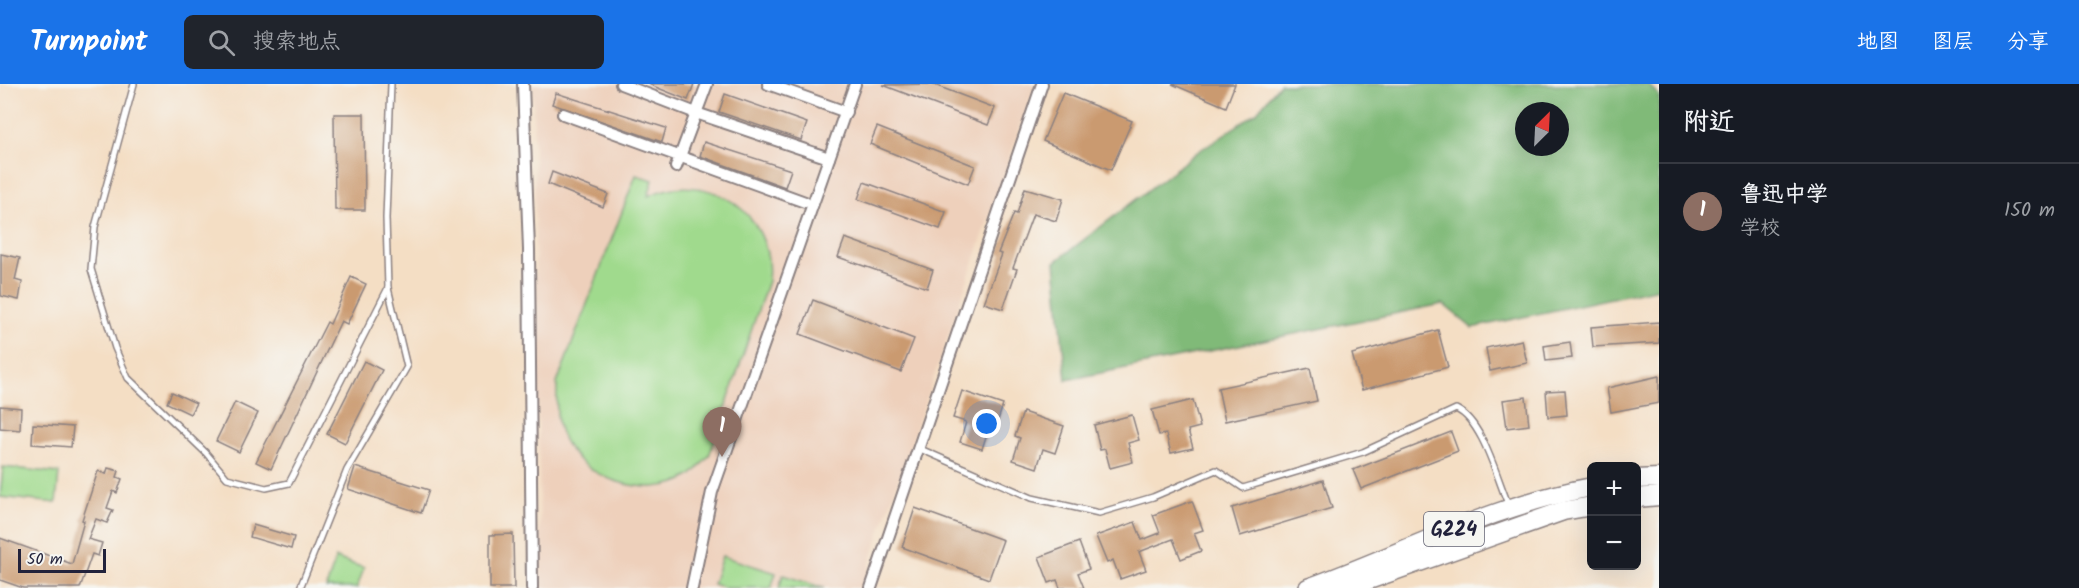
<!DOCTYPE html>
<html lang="zh">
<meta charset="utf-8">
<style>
:root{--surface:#171b24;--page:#20242c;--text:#f1f3f6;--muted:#9ea1a6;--line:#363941;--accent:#1a73e8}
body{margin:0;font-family:Kalam,"LXGW WenKai TC",sans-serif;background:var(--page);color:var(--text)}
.controls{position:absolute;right:18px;bottom:18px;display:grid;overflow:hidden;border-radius:9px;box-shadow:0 6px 24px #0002}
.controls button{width:54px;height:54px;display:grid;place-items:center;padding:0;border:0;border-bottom:2px solid var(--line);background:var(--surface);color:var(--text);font:30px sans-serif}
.compass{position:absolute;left:1515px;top:18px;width:54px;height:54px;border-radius:50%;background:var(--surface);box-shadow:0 6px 24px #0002;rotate:24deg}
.scale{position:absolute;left:18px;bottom:15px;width:88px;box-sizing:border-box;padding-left:6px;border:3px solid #22223b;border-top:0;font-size:16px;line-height:21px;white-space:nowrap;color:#22223b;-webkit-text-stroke:4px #f6f6f2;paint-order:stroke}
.you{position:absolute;left:987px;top:340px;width:21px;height:21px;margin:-15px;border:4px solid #fff;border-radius:50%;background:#1a73e8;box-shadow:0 0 0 9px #1a73e833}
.badge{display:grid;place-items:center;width:39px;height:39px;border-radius:50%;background:var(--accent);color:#fff;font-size:20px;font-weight:700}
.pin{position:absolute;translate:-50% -50px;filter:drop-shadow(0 2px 3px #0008)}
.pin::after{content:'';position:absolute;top:32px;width:21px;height:18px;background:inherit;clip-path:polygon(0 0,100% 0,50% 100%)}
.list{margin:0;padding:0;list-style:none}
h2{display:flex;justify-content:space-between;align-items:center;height:78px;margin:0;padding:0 24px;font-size:26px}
h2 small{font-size:20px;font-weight:400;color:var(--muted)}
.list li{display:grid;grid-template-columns:39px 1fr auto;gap:18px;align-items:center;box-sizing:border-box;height:96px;padding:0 24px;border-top:2px solid var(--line)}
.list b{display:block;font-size:22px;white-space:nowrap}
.list p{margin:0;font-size:20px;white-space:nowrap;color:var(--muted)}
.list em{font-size:20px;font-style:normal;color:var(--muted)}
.icon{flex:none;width:33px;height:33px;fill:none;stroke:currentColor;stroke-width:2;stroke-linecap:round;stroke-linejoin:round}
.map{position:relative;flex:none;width:1659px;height:504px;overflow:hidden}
header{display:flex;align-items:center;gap:36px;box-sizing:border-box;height:84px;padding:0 30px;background:var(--accent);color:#fff}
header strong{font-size:28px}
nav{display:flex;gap:33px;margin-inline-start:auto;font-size:21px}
.search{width:420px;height:54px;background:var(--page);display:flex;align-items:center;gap:15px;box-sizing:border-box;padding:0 21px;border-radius:9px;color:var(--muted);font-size:22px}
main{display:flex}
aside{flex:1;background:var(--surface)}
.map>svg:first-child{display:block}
.built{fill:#eed0bb}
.green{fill:#a0da8d;stroke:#617e64;stroke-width:1.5}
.forest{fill:#80ba78;stroke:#516e5a;stroke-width:1.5;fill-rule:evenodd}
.building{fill:#ca9a70}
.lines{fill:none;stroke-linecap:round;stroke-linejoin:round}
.lane-casing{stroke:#8b8080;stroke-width:8}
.street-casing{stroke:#8b8080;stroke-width:14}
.highway-casing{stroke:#8b8080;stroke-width:21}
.lane{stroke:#fff;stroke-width:5}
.street{stroke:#fff;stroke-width:10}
.highway{stroke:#fff;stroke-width:18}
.labels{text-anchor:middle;stroke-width:6;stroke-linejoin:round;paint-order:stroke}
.shield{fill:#f6f6f2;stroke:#626272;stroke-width:1.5}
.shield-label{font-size:20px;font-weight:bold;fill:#22223b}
</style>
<header>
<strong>Turnpoint</strong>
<div class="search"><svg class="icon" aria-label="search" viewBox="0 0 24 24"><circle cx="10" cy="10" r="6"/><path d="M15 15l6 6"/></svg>搜索地点</div>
<nav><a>地图</a><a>图层</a><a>分享</a></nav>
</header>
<main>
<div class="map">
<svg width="1659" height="504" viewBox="0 0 1659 504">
<rect width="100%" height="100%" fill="#f6f6f2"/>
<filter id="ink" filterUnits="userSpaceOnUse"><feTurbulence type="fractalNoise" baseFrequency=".0167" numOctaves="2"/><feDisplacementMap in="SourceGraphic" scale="12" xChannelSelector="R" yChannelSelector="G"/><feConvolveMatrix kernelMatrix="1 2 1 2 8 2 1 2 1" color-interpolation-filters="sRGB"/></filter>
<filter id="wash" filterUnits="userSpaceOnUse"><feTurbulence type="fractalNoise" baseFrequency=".008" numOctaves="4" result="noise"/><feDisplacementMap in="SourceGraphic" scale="24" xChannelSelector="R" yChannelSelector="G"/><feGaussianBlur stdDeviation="1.35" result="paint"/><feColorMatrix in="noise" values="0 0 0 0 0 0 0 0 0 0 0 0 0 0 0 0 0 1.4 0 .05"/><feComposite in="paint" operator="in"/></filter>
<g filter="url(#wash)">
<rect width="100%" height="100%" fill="#f4dec4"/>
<polygon class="built" points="533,0 1035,0 861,504 541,504"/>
<g class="green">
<path d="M636,91l17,5 -5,16c60,-29 128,18 120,85l-59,175c-6,6 -12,15 -19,20 -40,26 -113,3 -129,-43 -6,-15 -4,-34 -4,-50z"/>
<polygon points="3,383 59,389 56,419 0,413"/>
<polygon points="722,472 776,489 771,504 726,504 713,500"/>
<polygon points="336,474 364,484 357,504 326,504"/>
<polygon points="783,491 824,504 779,504"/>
</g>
<path class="forest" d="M1280,0h367l12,11v193l-187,40 -29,-24 -377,76 -11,-118 141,-109 60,-40zM1524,27h36v36h-36z"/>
<g id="blocks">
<g class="building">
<polygon points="648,0 694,0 688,16"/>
<polygon points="932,0 995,24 988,41 883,1"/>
<polygon points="1172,0 1235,0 1226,23"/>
<polygon points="556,9 666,44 662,58 552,20"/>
<polygon points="1063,9 1132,37 1111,86 1043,57"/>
<polygon points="725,10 807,39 801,56 719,28"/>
<polygon points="334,30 364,30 365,126 335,126"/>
<polygon points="877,43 975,82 968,100 870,60"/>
<polygon points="704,58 791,86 785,103 700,72"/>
<polygon points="552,88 608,110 603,123 548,100"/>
<polygon points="864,98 946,128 940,145 858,115"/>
<polygon points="1025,104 1063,115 1056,137 1033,130 1013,184 1017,185 1003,225 984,219 1002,170 998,169 1014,129 1017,130"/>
<polygon points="845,154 933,186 927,204 838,173"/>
<polygon points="1,170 20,174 15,196 22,198 19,216 1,212"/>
<polygon points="351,193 366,200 347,240 341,237 271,385 256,378 327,238 330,240"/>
<polygon points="813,216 914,255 901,288 800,250"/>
<polygon points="1659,238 1659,259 1593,263 1591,243"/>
<polygon points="1438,246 1448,283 1362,306 1352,270"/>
<polygon points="1522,256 1527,279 1490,287 1486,264"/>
<polygon points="1570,258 1572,274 1546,277 1544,262"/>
<polygon points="364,277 382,286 345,359 327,350"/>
<polygon points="1310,284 1317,317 1225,337 1218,304"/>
<polygon points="1659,292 1659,319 1611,328 1607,304"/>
<polygon points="1565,306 1567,331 1548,333 1546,307"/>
<polygon points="962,307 1003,321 995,345 989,343 982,365 960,358 966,338 953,334"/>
<polygon points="172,308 196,319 190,330 167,319"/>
<polygon points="1526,313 1529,341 1507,344 1503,316"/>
<polygon points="1193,316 1200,343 1188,346 1193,364 1171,369 1166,350 1159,351 1152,326"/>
<polygon points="235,318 258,329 239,368 216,357"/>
<polygon points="0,322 21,324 20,346 0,344"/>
<polygon points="1023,328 1064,342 1055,369 1043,365 1037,384 1013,376 1020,354 1015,352"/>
<polygon points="1132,331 1139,356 1128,359 1133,378 1110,384 1105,365 1100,366 1094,341"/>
<polygon points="33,340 73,343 71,363 32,360"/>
<polygon points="1451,348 1458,367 1361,405 1353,386"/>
<polygon points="355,383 429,406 421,429 348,405"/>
<polygon points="108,384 119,387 117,393 122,395 117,409 113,407 107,424 113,426 107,439 96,435 88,455 102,459 98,472 92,470 80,504 23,504 0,496 0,454 72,480 84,437 82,436 98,387 106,390"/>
<polygon points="1323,396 1332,424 1240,452 1232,424"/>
<polygon points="1192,417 1203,446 1194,449 1201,467 1181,475 1173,455 1139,468 1146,486 1120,495 1113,476 1107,479 1096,452 1135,438 1142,456 1160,449 1153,431"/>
<polygon points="915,424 1003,456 989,495 902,463"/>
<polygon points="253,441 294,453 291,465 250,453"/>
<polygon points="513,450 514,504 490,504 490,451"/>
<polygon points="1079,458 1089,485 1078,489 1084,504 1060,504 1057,496 1049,499 1039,473"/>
</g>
</g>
</g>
<g filter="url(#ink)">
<use href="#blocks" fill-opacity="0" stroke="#8b8080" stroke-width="1.5"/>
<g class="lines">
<g class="lane-casing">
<g id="lane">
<polyline points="134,0 95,143 91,185 115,264 128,294 206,369 227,394 266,404 289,399 388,204"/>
<path d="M918,364l114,50 67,15 54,-16 63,-27 27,18 120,-36 93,-43c27,12 41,70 53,97"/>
<polyline points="300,504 347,386 407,283 388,204 386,134 391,0"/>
</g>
</g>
<g class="street-casing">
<g id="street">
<polyline points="523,0 529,166 532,504"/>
<polyline points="621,0 696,29 829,74"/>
<polyline points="768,0 846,28"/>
<polyline points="563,30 805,118"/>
<polyline points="676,83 707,0"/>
<polyline points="692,504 712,408 855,0"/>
<polyline points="871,504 1042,0"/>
</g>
</g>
<g class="highway-casing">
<g id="highway">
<polyline points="1636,395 1659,394"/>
<polyline points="1636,414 1659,412"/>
<path d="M1308,504c95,-34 184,-83 284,-101"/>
<polyline points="1346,504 1563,427 1592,422"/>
</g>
</g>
<use href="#lane" class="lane"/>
<use href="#street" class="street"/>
<use href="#highway" class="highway"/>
</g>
</g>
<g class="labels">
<rect class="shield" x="1424" y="428" width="60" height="34" rx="4.5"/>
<g class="shield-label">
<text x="1454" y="452">G224</text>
</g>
</g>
</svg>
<div class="controls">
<button>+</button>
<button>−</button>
</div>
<svg class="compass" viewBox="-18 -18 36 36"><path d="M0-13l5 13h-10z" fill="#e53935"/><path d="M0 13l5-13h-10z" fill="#9ea1a6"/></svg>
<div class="scale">50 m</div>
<div class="you"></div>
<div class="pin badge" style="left:722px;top:373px;background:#8d6e63">1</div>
</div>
<aside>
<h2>附近<small></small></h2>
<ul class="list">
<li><span class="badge" style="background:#8d6e63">1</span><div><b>鲁迅中学</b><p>学校</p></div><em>150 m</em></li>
</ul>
</aside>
</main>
